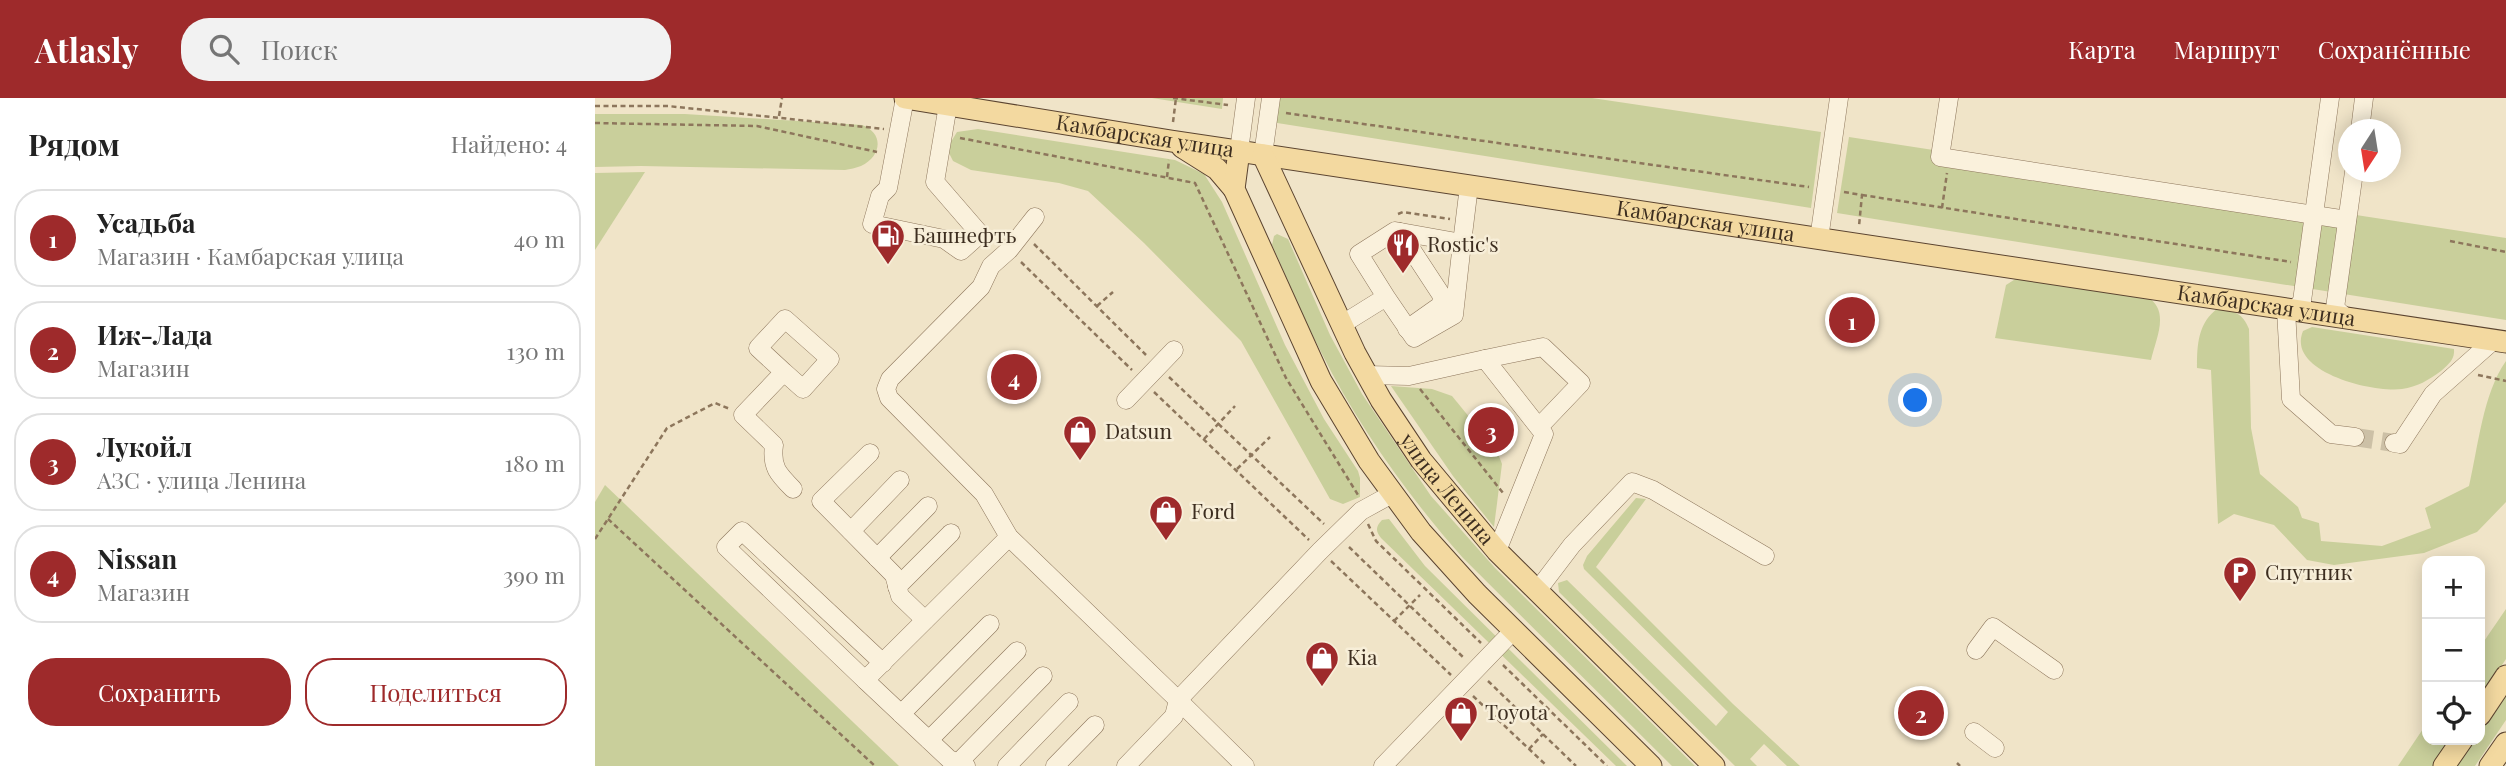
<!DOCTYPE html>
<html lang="ru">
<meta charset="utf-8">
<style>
:root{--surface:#fff;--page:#f2f2f2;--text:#222;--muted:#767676;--line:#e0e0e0;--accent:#9e2a2b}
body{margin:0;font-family:"Playfair Display",serif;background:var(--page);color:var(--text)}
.controls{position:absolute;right:21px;bottom:21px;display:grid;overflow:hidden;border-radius:14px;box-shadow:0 4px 18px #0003}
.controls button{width:63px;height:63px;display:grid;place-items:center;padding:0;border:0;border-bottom:2px solid var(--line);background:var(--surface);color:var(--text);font:35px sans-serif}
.compass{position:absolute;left:1743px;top:21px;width:63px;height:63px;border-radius:50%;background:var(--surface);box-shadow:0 4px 18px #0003;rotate:192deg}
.you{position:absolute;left:1321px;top:303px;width:24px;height:24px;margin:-18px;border:5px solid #fff;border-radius:50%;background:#1a73e8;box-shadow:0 0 0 10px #1a73e833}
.badge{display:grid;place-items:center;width:46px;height:46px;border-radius:50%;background:var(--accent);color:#fff;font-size:23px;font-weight:700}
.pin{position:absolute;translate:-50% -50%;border:4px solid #fff;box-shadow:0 2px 7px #0006}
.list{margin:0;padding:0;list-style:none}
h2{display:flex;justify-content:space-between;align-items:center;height:91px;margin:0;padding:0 28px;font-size:30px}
h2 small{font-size:23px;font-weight:400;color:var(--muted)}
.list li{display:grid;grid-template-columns:46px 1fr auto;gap:21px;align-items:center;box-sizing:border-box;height:98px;margin:0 14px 14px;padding:0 14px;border:2px solid var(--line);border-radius:28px}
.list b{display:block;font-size:26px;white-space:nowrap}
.list p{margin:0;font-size:23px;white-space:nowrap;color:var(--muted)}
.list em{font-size:23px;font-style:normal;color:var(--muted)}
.actions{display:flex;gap:14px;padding:21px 28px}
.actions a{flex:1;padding:16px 0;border:2px solid var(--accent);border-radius:28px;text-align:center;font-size:24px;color:var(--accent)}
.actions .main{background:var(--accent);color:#fff}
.icon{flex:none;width:38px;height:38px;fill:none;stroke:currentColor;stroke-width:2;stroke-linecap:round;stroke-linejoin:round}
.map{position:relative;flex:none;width:1911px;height:668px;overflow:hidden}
header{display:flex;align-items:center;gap:42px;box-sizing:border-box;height:98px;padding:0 35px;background:var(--accent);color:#fff}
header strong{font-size:33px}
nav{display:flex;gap:38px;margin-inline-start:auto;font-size:24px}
.search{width:490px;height:63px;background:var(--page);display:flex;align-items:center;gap:18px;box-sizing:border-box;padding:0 24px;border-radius:28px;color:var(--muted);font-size:26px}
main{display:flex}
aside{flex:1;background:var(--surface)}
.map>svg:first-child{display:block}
.green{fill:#c9cf9b}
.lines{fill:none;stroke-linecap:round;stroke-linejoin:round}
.minor-tunnel{stroke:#ccc0a6;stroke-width:18;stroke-dasharray:18 9;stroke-linecap:butt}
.minor-casing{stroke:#8d765c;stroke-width:19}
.major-casing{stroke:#5b4430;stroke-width:23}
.path{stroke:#8d765c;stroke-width:2.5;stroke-dasharray:5 3.5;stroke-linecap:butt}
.minor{stroke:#faf1dc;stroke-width:18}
.major{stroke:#f3d9a0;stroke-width:21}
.labels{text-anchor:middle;stroke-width:5;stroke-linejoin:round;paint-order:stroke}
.street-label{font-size:21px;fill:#3d2e20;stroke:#f7eed8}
.poi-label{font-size:21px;fill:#3d2e20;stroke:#f7eed8;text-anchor:start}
</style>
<header>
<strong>Atlasly</strong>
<div class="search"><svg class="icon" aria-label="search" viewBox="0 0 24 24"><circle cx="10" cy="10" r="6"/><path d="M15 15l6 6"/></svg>Поиск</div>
<nav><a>Карта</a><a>Маршрут</a><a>Сохранённые</a></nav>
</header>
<main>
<aside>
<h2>Рядом<small>Найдено: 4</small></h2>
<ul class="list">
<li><span class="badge">1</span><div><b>Усадьба</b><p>Магазин · Камбарская улица</p></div><em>40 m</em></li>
<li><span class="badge">2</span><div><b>Иж-Лада</b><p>Магазин</p></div><em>130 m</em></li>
<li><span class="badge">3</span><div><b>Лукойл</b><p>АЗС · улица Ленина</p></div><em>180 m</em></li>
<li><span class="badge">4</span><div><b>Nissan</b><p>Магазин</p></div><em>390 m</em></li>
</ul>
<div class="actions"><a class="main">Сохранить</a><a>Поделиться</a></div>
</aside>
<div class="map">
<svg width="1911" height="668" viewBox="0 0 1911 668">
<rect width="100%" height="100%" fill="#f0e4c8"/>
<g class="green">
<polygon points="557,0 628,0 627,11"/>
<polygon points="679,0 997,0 1226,34 1216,110 676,24"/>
<path d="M0,16h90l177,11c22,8 20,31 -1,41 -5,2 -11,3 -16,4l-204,-4 -46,1z"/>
<polygon points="383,31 580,62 609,76 627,104 690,247 729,321 763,373 765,380 765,399 748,406 735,401 646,243 549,145 493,93 464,85 376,72 358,63 354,55 354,47 362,34"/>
<polygon points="1254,39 1911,140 1911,222 1242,115"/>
<polygon points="50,74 0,152 0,75"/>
<path d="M682,136l11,5 42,96 32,59 69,102 64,72 200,198h-23l-209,-208c-55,-62 -105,-132 -142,-206 -18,-35 -33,-72 -49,-107l2,-9z"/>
<path d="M1422,180l129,18c25,14 10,42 5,64l-156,-22 11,-53z"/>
<path d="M1623,210c16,3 25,5 31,21l2,99 9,46 38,33 4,11 17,5 2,18 61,5 49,-18 -6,-20 44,-22c9,-38 14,-93 37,-125v141l-29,30 -53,21 -90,12 -27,-5 -33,-35 -40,-11 -16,10 -7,-154 -14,-2c0,-24 1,-45 21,-60z"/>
<path d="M1717,229l142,22c1,10 -5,15 -13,22 -12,9 -24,16 -39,18 -29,4 -116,-17 -99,-58z"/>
<polygon points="796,288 837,291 857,298 902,353 907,366 899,429 858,378"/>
<polygon points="10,387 304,668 0,668 0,404"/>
<polygon points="1041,400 1051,401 1001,469 1138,606 1205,668 1192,668 1169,646 1155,661 1162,668 1140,668 964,494 963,485 972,482 1121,628 1133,614 989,471 988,467 992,458"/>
<path d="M794,421l36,47 202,200h-11l-235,-228c-6,-7 -5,-12 1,-18z"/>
<polygon points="1911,511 1911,561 1885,600 1885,549"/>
<polygon points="1911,594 1911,622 1880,668 1861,668 1878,642 1885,642 1885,632"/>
<polygon points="1832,625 1832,642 1856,642 1838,668 1803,668"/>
</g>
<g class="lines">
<polyline class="minor-tunnel" points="1760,339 1799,345"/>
<g class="minor-casing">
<g id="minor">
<polyline points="310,0 293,90 285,98 277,126 349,141 366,153 385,136 340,84 353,7"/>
<polyline points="1354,0 1345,59 1752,122"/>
<polyline points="1765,32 1769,0"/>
<polyline points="644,53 651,0"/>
<polyline points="668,57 676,0"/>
<polyline points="440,119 414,152 396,168 386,189 295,281 291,291 294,300 389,396 414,439 583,602 725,453 766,413 797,396"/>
<polyline points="805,134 847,198 846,207 812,231"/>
<polyline points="1224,141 1244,0"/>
<polyline points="867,145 874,88"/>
<polyline points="1691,212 1696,301 1736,336 1760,339"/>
<polyline points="1699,213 1707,203 1735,0"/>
<polyline points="1751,220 1740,210 1759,74"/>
<polyline points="746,227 791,199 819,240 859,217 867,145 800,133 764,156 791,199"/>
<polyline points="890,261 948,249 986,285 944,329"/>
<path d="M189,274l-26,-24 27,-29 45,40 -27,30 -19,-17 -41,43 31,30c-3,22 4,29 19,44"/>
<polyline points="772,277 814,278 890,261 949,336 902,453"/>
<polyline points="531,302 579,252"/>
<polyline points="1799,345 1805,346 1838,296 1899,242"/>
<polyline points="275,355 226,403 299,477 305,498 330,522"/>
<polyline points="256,433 305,382"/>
<polyline points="282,460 333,408"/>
<polyline points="302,489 356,435"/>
<polyline points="942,493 977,447 1037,384 1058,392 1170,458"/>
<polyline points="1381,552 1398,529 1459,572"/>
<polyline points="270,582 131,449 147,433 288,565"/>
<polyline points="306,616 395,526"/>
<polyline points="1379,634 1400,650"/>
<polyline points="334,642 422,553"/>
<polyline points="363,665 448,578"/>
<polyline points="371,668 354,661 270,582 414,439"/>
<polyline points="412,668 474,604"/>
<polyline points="460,668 500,627"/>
<polyline points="531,668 579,618 583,602 650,668"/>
<polyline points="788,668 919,532"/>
</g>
</g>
<g class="major-casing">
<g id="major">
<path id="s1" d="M310,0l266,43 1335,201"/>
<polyline points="587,49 622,71 639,91"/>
<polyline points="644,53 639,91 726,283 774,363 826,434 882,496 1056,668"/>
<path id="s2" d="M668,57l92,198 26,47 40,60 76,91 217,215"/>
<polyline points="1885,617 1911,578"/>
<polyline points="1849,668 1867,642"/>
<polyline points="1895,668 1911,645"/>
</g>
</g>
<g class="path">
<polyline points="578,0 633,7"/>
<polyline points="0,8 73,8 289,31"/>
<polyline points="691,15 1214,89"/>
<polyline points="184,18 187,0"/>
<polyline points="578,24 581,0"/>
<polyline points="0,25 162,28 282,54"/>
<polyline points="365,40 600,85 691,280 763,397"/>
<polyline points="572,79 574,62"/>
<polyline points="1249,94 1267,97 1264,128"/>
<polyline points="1267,97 1696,164"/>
<polyline points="1347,110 1352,75"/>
<polyline points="803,116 808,114 855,121"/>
<polyline points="1855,143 1911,154"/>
<polyline points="439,146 551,257"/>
<polyline points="426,164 537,272"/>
<polyline points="502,208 518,194"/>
<polyline points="1883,277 1911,283"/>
<polyline points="574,279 729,426"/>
<polyline points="825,291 908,395"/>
<polyline points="559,294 714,442"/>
<polyline points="609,341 640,308"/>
<polyline points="642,371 675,339"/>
<polyline points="13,421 280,668"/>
<polyline points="773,426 781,443 886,545"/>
<polyline points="0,441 72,330 120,305 135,311"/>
<polyline points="754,449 870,561"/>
<polyline points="736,463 856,577"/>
<polyline points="799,523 825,497"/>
<polyline points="908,567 1012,668"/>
<polyline points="893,583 981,668"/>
<polyline points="878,598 952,668"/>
<polyline points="934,651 948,636"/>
<polyline points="1362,665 1365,668"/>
</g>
<use href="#minor" class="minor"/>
<use href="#major" class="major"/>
</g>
<defs>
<g id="fuel-pin" transform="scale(1.75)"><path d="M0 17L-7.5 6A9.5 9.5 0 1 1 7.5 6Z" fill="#9e2a2b" stroke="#f7eed8"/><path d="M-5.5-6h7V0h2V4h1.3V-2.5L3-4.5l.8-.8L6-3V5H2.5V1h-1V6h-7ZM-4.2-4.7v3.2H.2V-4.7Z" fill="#fff"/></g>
<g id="restaurant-pin" transform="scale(1.75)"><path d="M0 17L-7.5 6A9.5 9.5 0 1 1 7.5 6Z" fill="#9e2a2b" stroke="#f7eed8"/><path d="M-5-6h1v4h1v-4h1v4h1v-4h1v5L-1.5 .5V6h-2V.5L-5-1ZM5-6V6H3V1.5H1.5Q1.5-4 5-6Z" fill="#fff"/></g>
<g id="shop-pin" transform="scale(1.75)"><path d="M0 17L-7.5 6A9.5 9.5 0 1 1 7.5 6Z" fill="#9e2a2b" stroke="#f7eed8"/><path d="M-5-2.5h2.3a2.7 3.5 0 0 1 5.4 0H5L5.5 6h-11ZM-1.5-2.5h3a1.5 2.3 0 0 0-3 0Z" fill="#fff"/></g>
<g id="parking-pin" transform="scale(1.75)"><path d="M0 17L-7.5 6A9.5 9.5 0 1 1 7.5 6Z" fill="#9e2a2b" stroke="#f7eed8"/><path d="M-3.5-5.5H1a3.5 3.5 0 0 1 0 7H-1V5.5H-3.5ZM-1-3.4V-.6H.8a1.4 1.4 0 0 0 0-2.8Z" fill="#fff"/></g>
</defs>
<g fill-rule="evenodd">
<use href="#fuel-pin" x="293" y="138"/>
<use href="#restaurant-pin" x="808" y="147"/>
<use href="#shop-pin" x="485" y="334"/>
<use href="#shop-pin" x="571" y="414"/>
<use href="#parking-pin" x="1645" y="475"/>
<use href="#shop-pin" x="727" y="560"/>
<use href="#shop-pin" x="866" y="615"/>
</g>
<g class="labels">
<g class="street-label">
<text dy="7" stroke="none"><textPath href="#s1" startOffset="243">Камбарская улица</textPath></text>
<text dy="7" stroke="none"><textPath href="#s1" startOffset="810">Камбарская улица</textPath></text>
<text dy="7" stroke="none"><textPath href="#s1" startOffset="1377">Камбарская улица</textPath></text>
<text dy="7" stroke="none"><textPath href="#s2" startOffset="383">улица Ленина</textPath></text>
</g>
<g class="poi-label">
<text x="318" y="145">Башнефть</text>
<text x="832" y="154">Rostic's</text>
<text x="510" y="341">Datsun</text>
<text x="596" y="421">Ford</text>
<text x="1670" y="482">Спутник</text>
<text x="752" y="567">Kia</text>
<text x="890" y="622">Toyota</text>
</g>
</g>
</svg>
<div class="controls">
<button>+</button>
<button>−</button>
<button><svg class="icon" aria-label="locate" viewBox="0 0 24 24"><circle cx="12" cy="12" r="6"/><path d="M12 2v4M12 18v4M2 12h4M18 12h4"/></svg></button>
</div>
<svg class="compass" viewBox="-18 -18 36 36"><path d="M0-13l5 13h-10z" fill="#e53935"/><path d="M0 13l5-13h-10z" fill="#767676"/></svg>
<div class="you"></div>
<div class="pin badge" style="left:1257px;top:222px">1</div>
<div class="pin badge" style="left:1326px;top:615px">2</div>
<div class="pin badge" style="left:896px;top:332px">3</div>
<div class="pin badge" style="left:419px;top:279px">4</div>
</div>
</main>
